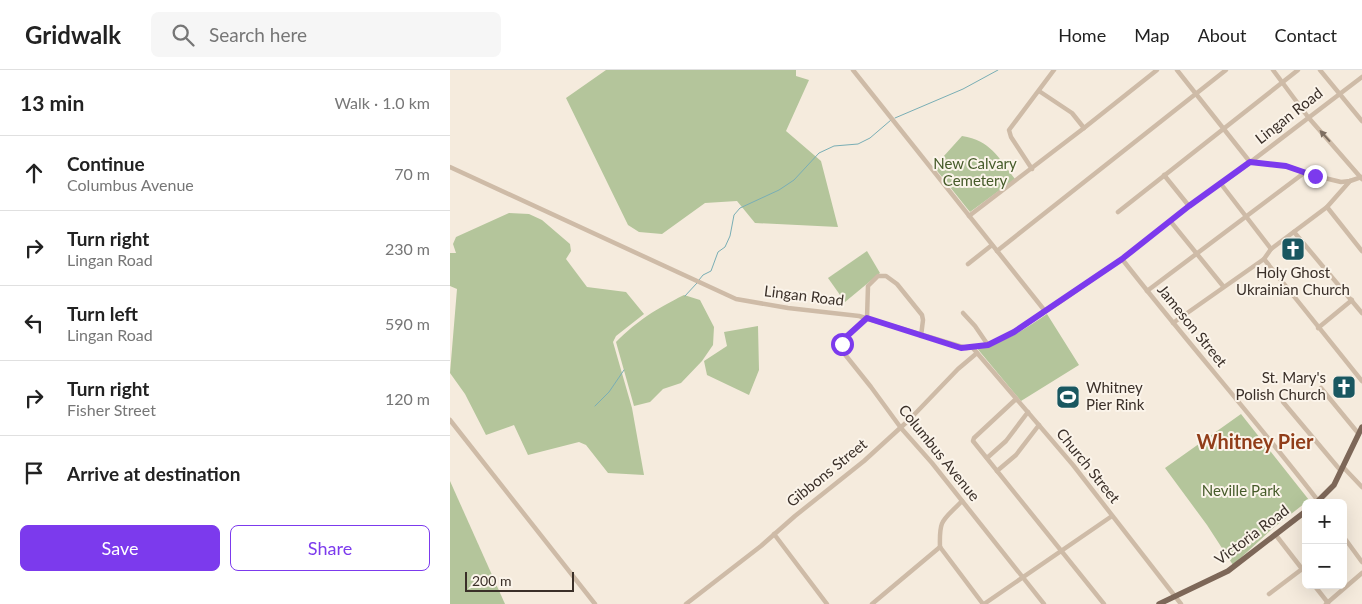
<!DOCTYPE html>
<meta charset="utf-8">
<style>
:root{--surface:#fff;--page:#f6f6f6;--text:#222;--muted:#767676;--line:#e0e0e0;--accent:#7c3aed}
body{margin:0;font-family:Lato,sans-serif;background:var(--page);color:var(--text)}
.controls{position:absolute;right:15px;bottom:15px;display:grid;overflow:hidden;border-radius:8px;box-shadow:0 5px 20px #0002}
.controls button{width:45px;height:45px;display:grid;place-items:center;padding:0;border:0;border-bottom:1px solid var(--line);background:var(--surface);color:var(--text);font:25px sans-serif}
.scale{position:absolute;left:15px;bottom:12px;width:109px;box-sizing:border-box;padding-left:5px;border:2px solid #3a2f28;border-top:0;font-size:14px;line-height:18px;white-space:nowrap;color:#3a2f28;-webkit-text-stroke:4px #fbf4ea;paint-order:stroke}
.stop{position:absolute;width:15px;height:15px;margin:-11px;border:4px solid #7c3aed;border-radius:50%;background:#fff}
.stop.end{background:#7c3aed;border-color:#fff;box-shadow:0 1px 5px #0008}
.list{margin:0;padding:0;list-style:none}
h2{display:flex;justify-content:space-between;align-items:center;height:65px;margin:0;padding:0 20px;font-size:21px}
h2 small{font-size:16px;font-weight:400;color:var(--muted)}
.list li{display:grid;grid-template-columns:32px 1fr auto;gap:15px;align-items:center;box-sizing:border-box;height:75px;padding:0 20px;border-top:1px solid var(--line)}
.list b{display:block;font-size:19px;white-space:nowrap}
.list p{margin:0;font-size:16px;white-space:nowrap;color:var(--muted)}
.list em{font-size:16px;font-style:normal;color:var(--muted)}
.actions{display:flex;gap:10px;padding:15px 20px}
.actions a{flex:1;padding:11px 0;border:1px solid var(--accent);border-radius:8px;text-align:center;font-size:18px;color:var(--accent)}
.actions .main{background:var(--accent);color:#fff}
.icon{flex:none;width:28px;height:28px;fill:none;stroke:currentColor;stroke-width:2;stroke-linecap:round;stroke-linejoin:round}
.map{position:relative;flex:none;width:912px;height:534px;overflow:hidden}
header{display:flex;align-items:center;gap:30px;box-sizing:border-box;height:70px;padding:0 25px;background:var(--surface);border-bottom:1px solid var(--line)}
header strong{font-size:24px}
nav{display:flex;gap:28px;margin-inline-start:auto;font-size:18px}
.search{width:350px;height:45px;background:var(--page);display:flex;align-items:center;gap:12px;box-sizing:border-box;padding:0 18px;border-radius:8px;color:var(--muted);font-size:19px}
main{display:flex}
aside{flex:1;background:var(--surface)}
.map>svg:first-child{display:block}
.green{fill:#b4c59b}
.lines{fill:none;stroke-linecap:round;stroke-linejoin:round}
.stream{stroke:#79aeb5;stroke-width:1}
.minor{stroke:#cebba7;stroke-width:4.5}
.major{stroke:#7d6758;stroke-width:5.5}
.oneway{fill:#7d6e61}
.route{stroke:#7c3aed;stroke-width:6}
.labels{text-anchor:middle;stroke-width:4;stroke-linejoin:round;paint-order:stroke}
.street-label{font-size:15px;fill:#3a2f28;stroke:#fbf4ea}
.park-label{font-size:15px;fill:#465b2a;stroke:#fbf4ea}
.poi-label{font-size:15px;fill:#3a2f28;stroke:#fbf4ea}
.district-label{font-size:20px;font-weight:bold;fill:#913d19;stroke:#fbf4ea}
</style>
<header>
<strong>Gridwalk</strong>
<div class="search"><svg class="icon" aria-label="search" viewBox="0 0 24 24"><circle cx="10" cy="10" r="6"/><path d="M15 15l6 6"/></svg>Search here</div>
<nav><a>Home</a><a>Map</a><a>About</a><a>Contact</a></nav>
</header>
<main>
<aside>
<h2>13 min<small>Walk · 1.0 km</small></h2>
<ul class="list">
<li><svg class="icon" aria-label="ahead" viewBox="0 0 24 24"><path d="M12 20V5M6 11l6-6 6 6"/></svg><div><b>Continue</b><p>Columbus Avenue</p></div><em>70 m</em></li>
<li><svg class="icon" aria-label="right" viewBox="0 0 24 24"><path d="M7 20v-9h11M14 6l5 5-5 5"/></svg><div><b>Turn right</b><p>Lingan Road</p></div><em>230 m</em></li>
<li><svg class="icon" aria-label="left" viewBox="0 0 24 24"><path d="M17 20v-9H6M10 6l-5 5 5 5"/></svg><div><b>Turn left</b><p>Lingan Road</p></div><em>590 m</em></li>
<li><svg class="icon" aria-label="right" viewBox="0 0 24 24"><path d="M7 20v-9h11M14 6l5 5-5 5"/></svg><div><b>Turn right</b><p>Fisher Street</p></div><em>120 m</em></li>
<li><svg class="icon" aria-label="arrive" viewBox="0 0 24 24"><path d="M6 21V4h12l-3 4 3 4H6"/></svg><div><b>Arrive at destination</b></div></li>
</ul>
<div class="actions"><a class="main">Save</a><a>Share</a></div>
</aside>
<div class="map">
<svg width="912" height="534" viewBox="0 0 912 534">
<rect width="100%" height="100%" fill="#f5ebdd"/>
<g class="green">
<polygon points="156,0 346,0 346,6 359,10 336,61 371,91 388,157 305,153 287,131 255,133 212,164 189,162 178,155 116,28"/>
<path d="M512,66c29,5 35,20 53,43l-45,33 -36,-45z"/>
<polygon points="59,143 79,144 92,150 120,174 121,181 116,189 137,217 176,222 194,244 166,266 163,272 182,338 194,405 158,403 136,375 129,372 78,385 64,355 36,365 15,324 0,303 7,219 0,216 0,183 6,183 3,174 6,167"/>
<polygon points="417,181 430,203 395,232 378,208"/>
<path d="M234,225l16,5 14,27 -1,18 -11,16 -21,22 -18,6 -13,13 -16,4 -18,-64c22,-22 40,-33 68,-47z"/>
<path d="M597,244l32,51 -58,36 -45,-54c28,-3 49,-18 71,-33z"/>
<polygon points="308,256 309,300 299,325 257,305 254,291 277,276 274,262"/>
<polygon points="791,344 859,430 823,458 783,495 757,455 715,398"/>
<polygon points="0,411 55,534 0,534"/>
</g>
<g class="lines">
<g class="stream">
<polyline points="445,48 513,19 548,0"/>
<polyline points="249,210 253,205 261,201 268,182 275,177 280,166 284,145 290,138 329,120 344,110 369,83 384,76 408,74 420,68 441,50"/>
<polyline points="235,226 247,213"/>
<polyline points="145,336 159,322 174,300"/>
</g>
<g class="minor">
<polyline points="403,0 595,241"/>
<polyline points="727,0 800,92"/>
<polyline points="823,0 858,47 912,109"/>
<polyline points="870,0 912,51"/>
<polyline points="589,21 622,43 634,58"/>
<polyline points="800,92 836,96 862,105 891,112 900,111 912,107"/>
<polyline points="0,97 286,229 338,238 409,246 516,278 538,275 564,262 611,231 672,189 739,136 786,103 912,7"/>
<polyline points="582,99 561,67 559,60 604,0"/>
<polyline points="714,105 739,136"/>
<polyline points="771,114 821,179"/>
<polyline points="877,137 912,181"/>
<polyline points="668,142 848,0"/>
<polyline points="519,146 634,58 707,0"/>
<polyline points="721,152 773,216"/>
<polyline points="844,162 912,243"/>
<polyline points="547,181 776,0"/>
<path d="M672,189c64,82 133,160 197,243"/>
<polyline points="814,189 912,311"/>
<polyline points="518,194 542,175"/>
<polyline points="697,221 854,103"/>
<polyline points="513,243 525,256 538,275"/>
<path d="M417,248c-9,10 -29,19 -24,34l28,35 30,41 31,35 112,141"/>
<polyline points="417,248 418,216 428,206 436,206 447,214 472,245 473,250 471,266"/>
<polyline points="723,253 814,189 821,179 877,137 900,111"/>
<polyline points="868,258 902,230"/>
<polyline points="522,277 623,395 731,534"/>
<polyline points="871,318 908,363"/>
<polyline points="566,329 524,368 523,371 654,534"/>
<polyline points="833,332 891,401"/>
<polyline points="0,350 145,534"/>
<polyline points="537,388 556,371 578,342"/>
<polyline points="893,397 912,417"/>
<polyline points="547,401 566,385 589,355"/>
<polyline points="324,464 377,534"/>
<polyline points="825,464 856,504"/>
<polyline points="893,466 912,492"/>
<polyline points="490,477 533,534"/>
<path d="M490,477c-1,-29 3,-26 22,-46"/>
<polyline points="864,515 878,533"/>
<polyline points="819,524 856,496"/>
<polyline points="236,534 311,476 345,446 414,391 460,349 508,299 527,283"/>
<polyline points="422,534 490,477"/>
<polyline points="534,534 662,446"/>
<polyline points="876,534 912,503"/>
</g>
<g class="major">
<polyline points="866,433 884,415 912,357"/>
<polyline points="709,534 778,501 856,441"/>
</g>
</g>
<defs><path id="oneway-solid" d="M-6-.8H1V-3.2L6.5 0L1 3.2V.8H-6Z" transform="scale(1.25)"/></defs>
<use class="oneway" href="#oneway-solid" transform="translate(875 66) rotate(-132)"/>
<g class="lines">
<polyline class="route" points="392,274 395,268 417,248 511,278 538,275 564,262 672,189 739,136 800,92 836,96 865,106"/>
</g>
<defs>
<g id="church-square" transform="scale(1.25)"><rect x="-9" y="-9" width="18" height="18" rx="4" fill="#195760" stroke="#fbf4ea"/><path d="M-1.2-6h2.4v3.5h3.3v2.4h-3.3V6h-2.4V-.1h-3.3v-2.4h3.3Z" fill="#fff"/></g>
<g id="stadium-square" transform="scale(1.25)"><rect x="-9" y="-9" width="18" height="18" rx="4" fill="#195760" stroke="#fbf4ea"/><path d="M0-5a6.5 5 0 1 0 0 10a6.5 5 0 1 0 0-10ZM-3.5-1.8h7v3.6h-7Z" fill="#fff"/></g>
</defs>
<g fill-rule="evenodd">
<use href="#church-square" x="843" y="179"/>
<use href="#church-square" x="894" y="317"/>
<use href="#stadium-square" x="618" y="327"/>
</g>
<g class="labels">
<g class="street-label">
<text transform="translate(839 46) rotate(-38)" y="5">Lingan Road</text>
<text transform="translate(354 226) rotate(7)" y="5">Lingan Road</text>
<text transform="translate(742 256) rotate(51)" y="5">Jameson Street</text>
<text transform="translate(489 383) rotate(51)" y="5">Columbus Avenue</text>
<text transform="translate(638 396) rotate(51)" y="5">Church Street</text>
<text transform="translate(377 403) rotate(-39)" y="5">Gibbons Street</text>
<text transform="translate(802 465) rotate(-37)" y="5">Victoria Road</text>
</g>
<g class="park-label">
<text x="525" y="99">New Calvary<tspan x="525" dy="17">Cemetery</tspan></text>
<text x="791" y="426">Neville Park</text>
</g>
<g class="poi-label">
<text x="843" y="208">Holy Ghost<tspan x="843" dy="17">Ukrainian Church</tspan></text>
<text x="876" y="313" text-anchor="end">St. Mary's<tspan x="876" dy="17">Polish Church</tspan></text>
<text x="636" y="323" text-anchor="start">Whitney<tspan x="636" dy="17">Pier Rink</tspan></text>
</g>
<g class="district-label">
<text x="805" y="379">Whitney Pier</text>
</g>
</g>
</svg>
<div class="controls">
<button>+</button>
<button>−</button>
</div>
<div class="scale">200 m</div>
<div class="stop" style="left:392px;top:274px"></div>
<div class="stop end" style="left:865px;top:106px"></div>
</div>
</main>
